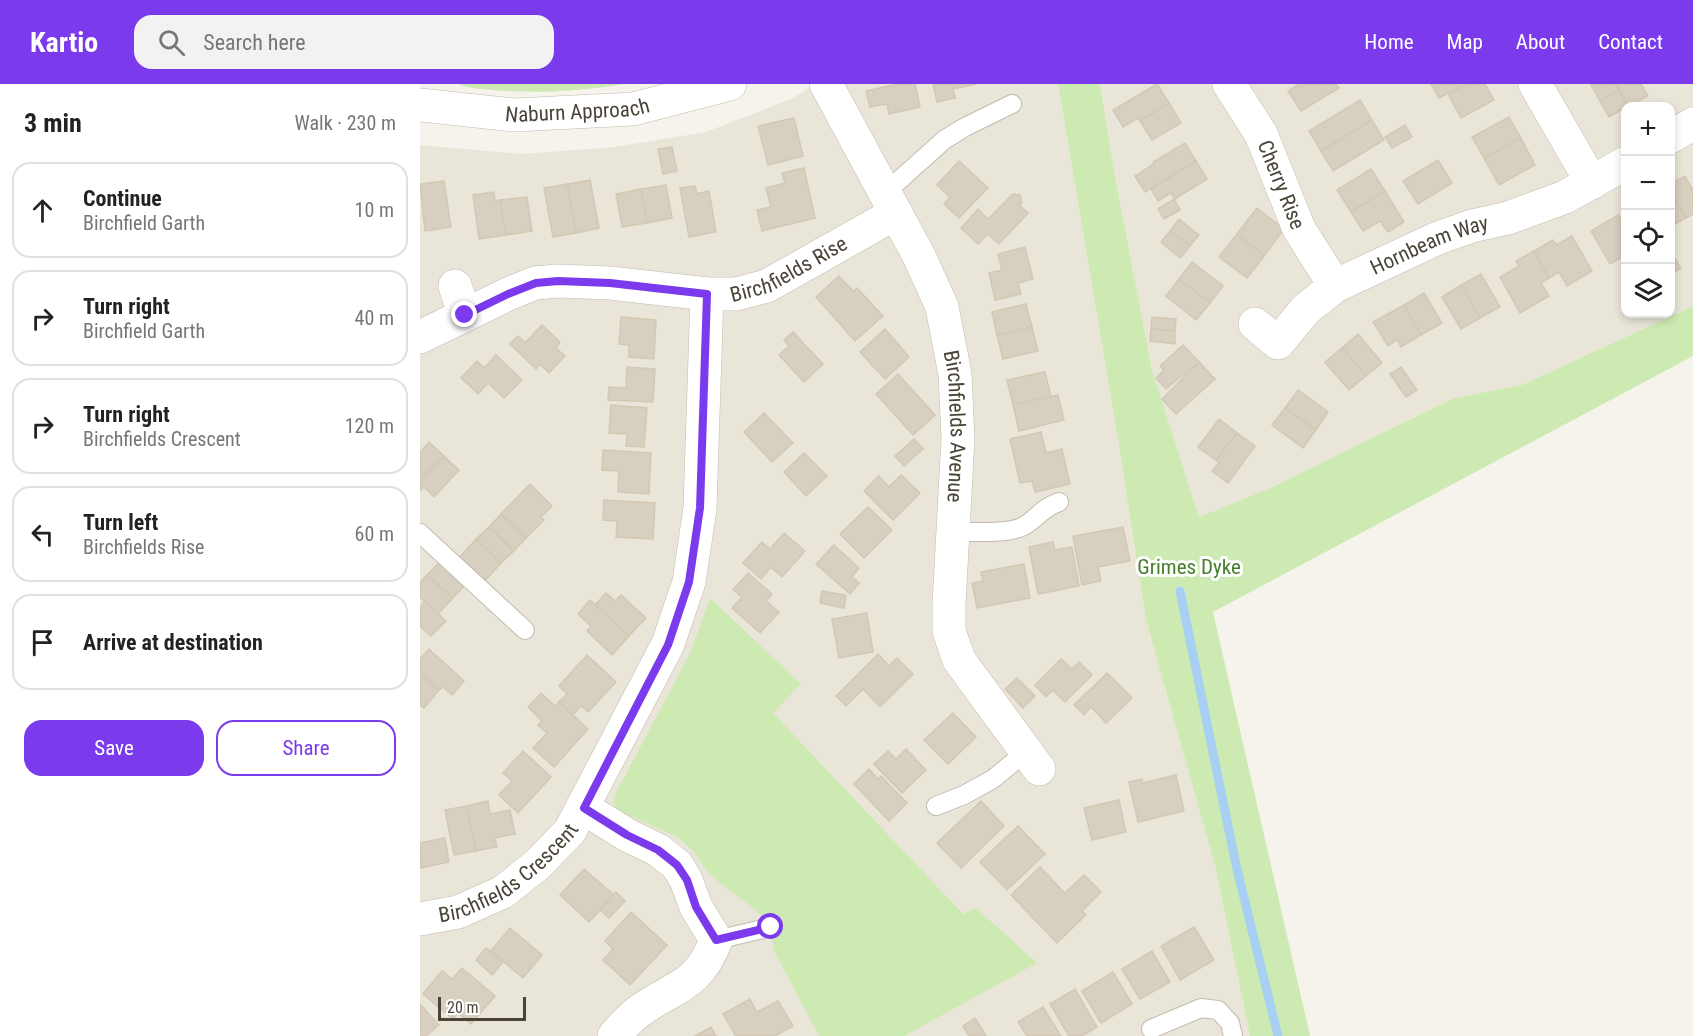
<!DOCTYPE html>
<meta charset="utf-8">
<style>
:root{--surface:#fff;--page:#f2f2f2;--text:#222;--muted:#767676;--line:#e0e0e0;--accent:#7c3aed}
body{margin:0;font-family:"Roboto Condensed",sans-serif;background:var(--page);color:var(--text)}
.controls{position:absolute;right:18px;top:18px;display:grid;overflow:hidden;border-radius:12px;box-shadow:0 3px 9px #0003}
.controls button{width:54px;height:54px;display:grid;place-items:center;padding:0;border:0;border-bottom:2px solid var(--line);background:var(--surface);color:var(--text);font:30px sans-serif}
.scale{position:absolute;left:18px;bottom:15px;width:88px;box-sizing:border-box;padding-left:6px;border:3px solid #4a4438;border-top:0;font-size:16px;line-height:21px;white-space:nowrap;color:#4a4438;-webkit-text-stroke:4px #fff;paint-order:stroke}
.stop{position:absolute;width:18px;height:18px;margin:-14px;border:4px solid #7c3aed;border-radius:50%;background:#fff}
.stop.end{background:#7c3aed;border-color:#fff;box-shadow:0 2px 6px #0008}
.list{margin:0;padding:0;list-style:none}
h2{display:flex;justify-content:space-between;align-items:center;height:78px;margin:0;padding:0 24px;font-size:26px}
h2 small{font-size:20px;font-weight:400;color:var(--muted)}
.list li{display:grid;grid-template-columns:39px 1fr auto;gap:18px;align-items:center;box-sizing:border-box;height:96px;margin:0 12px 12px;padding:0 12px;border:2px solid var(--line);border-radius:18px}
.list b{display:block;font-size:22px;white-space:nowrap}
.list p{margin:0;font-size:20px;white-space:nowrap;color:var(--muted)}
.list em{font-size:20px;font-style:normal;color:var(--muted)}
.actions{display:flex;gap:12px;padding:18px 24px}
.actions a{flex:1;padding:14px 0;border:2px solid var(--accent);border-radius:18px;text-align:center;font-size:21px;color:var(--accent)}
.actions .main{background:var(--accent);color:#fff}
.icon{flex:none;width:33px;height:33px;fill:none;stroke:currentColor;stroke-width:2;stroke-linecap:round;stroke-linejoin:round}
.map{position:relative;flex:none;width:1273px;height:952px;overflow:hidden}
header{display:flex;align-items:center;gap:36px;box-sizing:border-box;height:84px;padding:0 30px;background:var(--accent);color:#fff}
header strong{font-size:28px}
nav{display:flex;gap:33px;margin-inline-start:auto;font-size:21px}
.search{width:420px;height:54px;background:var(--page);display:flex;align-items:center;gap:15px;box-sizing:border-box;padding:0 21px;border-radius:18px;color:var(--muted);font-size:22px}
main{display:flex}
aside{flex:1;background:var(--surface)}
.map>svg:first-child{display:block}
.residential{fill:#eae5d9;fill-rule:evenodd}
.green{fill:#ceeab3}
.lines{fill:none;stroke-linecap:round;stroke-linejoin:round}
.stream{stroke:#a7d0f2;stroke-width:9}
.building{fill:#d7cfc0;stroke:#d3c8b3;stroke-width:1.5}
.service-casing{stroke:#c1bbad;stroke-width:20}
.minor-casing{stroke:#c1bbad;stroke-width:34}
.service{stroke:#fff;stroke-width:18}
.minor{stroke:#fff;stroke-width:33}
.route{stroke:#7c3aed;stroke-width:8}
.labels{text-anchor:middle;stroke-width:6;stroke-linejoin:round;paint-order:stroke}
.street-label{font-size:21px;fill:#4a4438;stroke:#fff}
.park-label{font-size:21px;fill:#457e29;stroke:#fff}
</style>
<header>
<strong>Kartio</strong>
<div class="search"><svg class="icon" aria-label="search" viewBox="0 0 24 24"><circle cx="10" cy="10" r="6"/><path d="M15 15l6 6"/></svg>Search here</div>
<nav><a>Home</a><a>Map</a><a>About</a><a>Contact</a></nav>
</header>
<main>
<aside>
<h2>3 min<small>Walk · 230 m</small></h2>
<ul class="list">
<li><svg class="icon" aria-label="ahead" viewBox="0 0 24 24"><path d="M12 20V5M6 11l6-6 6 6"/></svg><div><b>Continue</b><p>Birchfield Garth</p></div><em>10 m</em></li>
<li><svg class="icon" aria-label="right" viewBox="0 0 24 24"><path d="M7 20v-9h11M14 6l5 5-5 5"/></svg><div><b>Turn right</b><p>Birchfield Garth</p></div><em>40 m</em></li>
<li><svg class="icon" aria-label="right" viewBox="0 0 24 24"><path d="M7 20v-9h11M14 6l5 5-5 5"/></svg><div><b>Turn right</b><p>Birchfields Crescent</p></div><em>120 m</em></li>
<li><svg class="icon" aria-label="left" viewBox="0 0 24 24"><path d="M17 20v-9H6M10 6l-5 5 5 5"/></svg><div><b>Turn left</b><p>Birchfields Rise</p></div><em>60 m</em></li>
<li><svg class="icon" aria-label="arrive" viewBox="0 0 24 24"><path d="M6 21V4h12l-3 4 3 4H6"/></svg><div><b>Arrive at destination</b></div></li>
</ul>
<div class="actions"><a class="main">Save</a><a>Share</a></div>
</aside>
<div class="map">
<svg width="1273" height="952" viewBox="0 0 1273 952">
<rect width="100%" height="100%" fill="#f5f3eb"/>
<g class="residential">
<polygon points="396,0 638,0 698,356 726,536 795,782 830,952 0,952 0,61 101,70 195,63 286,48 371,15"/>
<path d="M680,0h593v222l-171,79 -68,13 -186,91 -69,28 -47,-147 -38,-199zM1206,22h44v208h-44z"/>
</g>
<g class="green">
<path d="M38,0h166c-43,7 -86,10 -130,6 -11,-1 -25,-1 -36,-6z"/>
<polygon points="638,0 680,0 694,87 732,286 779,433 848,405 1034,314 1102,301 1273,222 1273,272 793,528 890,952 830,952 795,782 726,536 698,356"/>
<polygon points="290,514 381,600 353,629 543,830 556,824 617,879 484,952 399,952 354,867 351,843 339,829 300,799 286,786 273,767 257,753 199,727 194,720 194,713 271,567"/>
</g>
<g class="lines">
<polyline class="stream" points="760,507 816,781 858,952"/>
</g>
<g class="building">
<polygon points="478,0 495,0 500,23 469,30 467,20 450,23 446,7"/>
<polygon points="513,0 556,0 533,5 535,14 517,18"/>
<polygon points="737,0 749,19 720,37 718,34 703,43 693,26"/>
<polygon points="879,0 916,0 919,4 881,27 868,7"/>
<polygon points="1011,0 1046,0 1019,14"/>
<polygon points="1046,0 1065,0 1074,16 1041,34 1028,10"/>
<polygon points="1196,0 1221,0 1228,12 1208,22"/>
<polygon points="1196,0 1199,7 1180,17 1171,1"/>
<polygon points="1199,7 1208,22 1189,33 1180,17"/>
<polygon points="940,16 952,36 901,67 889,47"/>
<polygon points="749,19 761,39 732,56 720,37"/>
<polygon points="1089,33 1101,54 1064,74 1052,53"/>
<polygon points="374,34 383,72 348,81 338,42"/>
<polygon points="952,36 964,56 913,87 901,67"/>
<polygon points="985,41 992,53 972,64 965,53"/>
<polygon points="1101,54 1115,81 1079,101 1064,74"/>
<polygon points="765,59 776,77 725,108 715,92 734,80 733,78"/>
<polygon points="252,63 257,87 243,90 238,65"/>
<polygon points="1018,76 1032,99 998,120 983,97"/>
<polygon points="539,77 568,104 539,134 524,120 530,113 517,101"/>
<polygon points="776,77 787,95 755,115 751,109 738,117 731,105"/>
<polygon points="384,84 395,134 342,147 337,126 351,123 346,104 365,99 362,89"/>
<polygon points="951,85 965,107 931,128 917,106"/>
<polygon points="1265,92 1273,106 1273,130 1266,134 1250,108 1250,100"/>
<polygon points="170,96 179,144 156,149 147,100"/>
<polygon points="24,97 31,143 5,147 0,100"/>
<polygon points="147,100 156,149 133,153 124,104"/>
<polygon points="246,101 252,134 227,139 221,105"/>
<polygon points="275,102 277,110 289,107 296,148 269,153 260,104"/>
<polygon points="221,105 227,139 202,143 196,110"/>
<polygon points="965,107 984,138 968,148 960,137 943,147 931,128"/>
<polygon points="74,108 75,117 80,116 86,151 59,155 53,111"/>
<polygon points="1250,108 1266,134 1250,143"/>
<polygon points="593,110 600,111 602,118 600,122 608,129 579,160 568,150 558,160 541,144 558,125 568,135"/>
<polygon points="107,113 112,147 86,151 80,116"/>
<polygon points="754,115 760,126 744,135 738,125"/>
<polygon points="837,124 864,145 844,172 817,150"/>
<polygon points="1198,131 1206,144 1206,171 1190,180 1171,147"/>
<polygon points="759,135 779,151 770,162 750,147"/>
<polygon points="750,147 770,162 760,174 741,158"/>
<polygon points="817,150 844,172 827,194 799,173"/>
<polygon points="1152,152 1172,187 1147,202 1139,188 1129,194 1114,167 1133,156 1136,161"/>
<polygon points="605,163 613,195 598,199 601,210 575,216 569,189 582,186 578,170"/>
<polygon points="1114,167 1129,194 1121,199 1129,212 1100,229 1080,193 1099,182 1096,177"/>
<polygon points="1250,167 1261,184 1251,190 1250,190"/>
<polygon points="772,178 803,202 790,219 759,195"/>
<polygon points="1061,190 1080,223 1060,234 1041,201"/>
<polygon points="419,192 433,207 437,204 463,232 435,257 396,213"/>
<polygon points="759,195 790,219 776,236 746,212"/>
<polygon points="1041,201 1060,234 1041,245 1022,213"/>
<polygon points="1004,209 1022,239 1001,251 984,221"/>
<polygon points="606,220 612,243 577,251 572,228"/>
<polygon points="984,221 1001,251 981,263 977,256 968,262 953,238"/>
<polygon points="201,233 236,236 234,275 209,273 209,261 199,260"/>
<polygon points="732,233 756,235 755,247 731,245"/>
<polygon points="122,241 140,258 136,264 145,272 129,289 120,280 116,285 90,260 98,252 105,259"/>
<polygon points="612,243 618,267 583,275 577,251"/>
<polygon points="465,245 489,273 465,295 440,268"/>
<polygon points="731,245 755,247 755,260 730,257"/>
<polygon points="373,248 403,280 384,298 359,271 369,262 364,256"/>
<polygon points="938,250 962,279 946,292 922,264"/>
<polygon points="763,261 779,278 746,305 736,294 744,286 740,282"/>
<polygon points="922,264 946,292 929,306 905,278"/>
<polygon points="76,271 102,296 84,314 68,299 58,310 41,294 57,277 64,284"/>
<polygon points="779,278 795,295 756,330 742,315"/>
<polygon points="207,283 235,285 233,318 188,316 189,303 206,304"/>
<polygon points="981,283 997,306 986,313 970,290"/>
<polygon points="625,288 631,313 593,321 587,296"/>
<polygon points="478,290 515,331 493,351 456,310"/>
<polygon points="878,306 908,328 896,346 865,324"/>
<polygon points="638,311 644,336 599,347 593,321"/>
<polygon points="191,321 227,324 224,363 206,362 207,350 189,349"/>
<polygon points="865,324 896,346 883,364 852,341"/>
<polygon points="344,329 373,359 352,378 324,348"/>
<polygon points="799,335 817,349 796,376 778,363"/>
<polygon points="621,348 626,369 642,365 650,400 615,408 612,397 600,399 590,355"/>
<polygon points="817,349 835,362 808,399 792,387 799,379 796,376"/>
<polygon points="494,355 503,365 484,382 475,372"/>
<polygon points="9,358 24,372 0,397 0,368"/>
<polygon points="183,366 231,369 229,410 198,408 199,387 182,386"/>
<polygon points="384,369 407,392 386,412 364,388"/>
<polygon points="24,372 39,386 14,413 4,403 0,407 0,397"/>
<polygon points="481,391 500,409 473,436 444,407 459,392 469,403"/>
<polygon points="110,400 132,422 121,433 124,436 106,454 81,430"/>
<polygon points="184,416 235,419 233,455 196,453 197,437 183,436"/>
<polygon points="448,423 472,446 444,474 420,450"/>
<polygon points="81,430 106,454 94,467 69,443"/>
<polygon points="69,443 94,467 81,479 56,455"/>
<polygon points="703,443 710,477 678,483 681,497 662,501 653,452"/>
<polygon points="364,449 385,467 362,493 351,483 341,495 323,479 342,458 350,465"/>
<polygon points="56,455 81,479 64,498 39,474"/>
<polygon points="633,458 635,466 652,463 659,502 618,510 609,463"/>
<polygon points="414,461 439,484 432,493 439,499 430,510 396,480"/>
<polygon points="22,476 47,499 33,514 7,491"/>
<polygon points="604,480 610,514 557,524 552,499 563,497 561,488"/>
<polygon points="328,489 352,510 346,517 359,528 340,549 312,524 322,513 313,506"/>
<polygon points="7,491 33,514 18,530 0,513 0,499"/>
<polygon points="402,507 426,511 424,524 400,519"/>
<polygon points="186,509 195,517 201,511 226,534 209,552 175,521"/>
<polygon points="170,516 209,552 192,571 167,547 171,542 158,530"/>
<polygon points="5,517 26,537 11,552 0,542 0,523"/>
<polygon points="447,529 453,568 419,574 412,535"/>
<polygon points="9,565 44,597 32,611 23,603 19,606 0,589 0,575"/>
<polygon points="458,570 469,582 477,574 493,590 460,623 443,605 426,622 416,612"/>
<polygon points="167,571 196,598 168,628 161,622 153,631 139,618 147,610 139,602"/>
<polygon points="641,575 652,585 659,578 672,591 645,618 633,606 626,613 615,601"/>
<polygon points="0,589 19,606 4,624 0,621"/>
<polygon points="687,589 712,614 686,639 671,623 664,631 654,621"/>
<polygon points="597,594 615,612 603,624 585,605"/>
<polygon points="121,609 135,622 139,618 168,645 134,683 113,664 127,649 118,641 122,637 108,623"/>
<polygon points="533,629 556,653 528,680 504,656"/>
<polygon points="486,665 506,686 482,709 454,680 468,667 476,675"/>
<polygon points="103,667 131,693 98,729 79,711 92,697 83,689"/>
<polygon points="449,685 458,695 461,692 487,719 469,737 434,700"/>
<polygon points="756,691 764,727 718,738 709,698 722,695 723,699"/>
<polygon points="699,716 706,748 672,756 664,724"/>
<polygon points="68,717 70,730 90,726 95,750 75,754 77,763 56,767 46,722"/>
<polygon points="561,717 584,742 541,784 517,759"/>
<polygon points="46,722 56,767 34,771 25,726"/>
<polygon points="598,742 625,770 587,806 560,778"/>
<polygon points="25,754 29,778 1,784 0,759"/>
<polygon points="620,783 645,809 664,791 681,808 662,827 666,831 637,859 591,811"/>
<polygon points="164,785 194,811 169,838 140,811"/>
<polygon points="196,808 205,817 189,834 180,826"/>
<polygon points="211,828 247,861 210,901 183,876 193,865 185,857"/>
<polygon points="774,843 794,876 760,896 741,862"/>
<polygon points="90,844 122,871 103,894 71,867"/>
<polygon points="66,864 83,878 72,891 56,876"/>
<polygon points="732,867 750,898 720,915 702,885"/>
<polygon points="42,884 75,912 51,940 38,929 33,935 3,910 22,887 32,895"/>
<polygon points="693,888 712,920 681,939 662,907"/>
<polygon points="655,905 677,943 662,952 649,952 630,920"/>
<polygon points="330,915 337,928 358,917 373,942 355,952 316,952 303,930"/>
<polygon points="0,920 19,941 6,952 0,952"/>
<polygon points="623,923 641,952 607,952 598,938"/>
<polygon points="555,934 566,952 549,952 543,942"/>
<polygon points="291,943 296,952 275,952"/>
</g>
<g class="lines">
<g class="service-casing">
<g id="service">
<polyline points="465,109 524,56 545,43 592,20"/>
<path d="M533,448c19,-1 54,3 71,-6 14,-8 16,-17 35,-24"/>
<polyline points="0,449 105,546"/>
<polyline points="516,722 544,711 573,695 607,667"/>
<polyline points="296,856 351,843"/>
<polyline points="731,945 781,924 798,926 810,939 813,952"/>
</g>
</g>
<g class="minor-casing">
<g id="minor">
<path id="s1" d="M406,0l93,172 23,51 13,67 3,64 -9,166v27l10,29 80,109"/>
<path id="s2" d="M809,0l32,50 38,95 36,57"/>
<polyline points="1115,0 1172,99"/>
<path id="s3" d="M0,21l94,10 119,-6 97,-25"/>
<polyline points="1250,53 1273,40"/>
<polyline points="35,202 45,231"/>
<path id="s4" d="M835,240l23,19 28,-34 29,-23 103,-48 34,-12 36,-8 57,-21 61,-34"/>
<path id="s5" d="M0,253l88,-43 27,-11 23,-2 52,2 97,11h29l31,-8 129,-73"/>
<path d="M164,724l43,27 31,15 19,15 9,15 10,27 20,33c-18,48 -43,46 -78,72 -9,7 -17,16 -24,24"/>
<path id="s6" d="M0,835l38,-7 45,-20 35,-28 32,-33 98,-187 21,-62 11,-74 7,-214"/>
</g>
</g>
<use href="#service" class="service"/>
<use href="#minor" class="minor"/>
</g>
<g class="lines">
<polyline class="route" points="45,231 88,210 116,199 138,197 190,199 287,210 280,424 269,498 248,561 164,724 207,751 238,766 257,781 267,796 276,823 296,856 351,843"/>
</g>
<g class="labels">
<g class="street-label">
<text dy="7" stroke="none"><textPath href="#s3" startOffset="158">Naburn Approach</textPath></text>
<text dy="7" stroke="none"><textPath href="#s2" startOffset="114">Cherry Rise</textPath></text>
<text dy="7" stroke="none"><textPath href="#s4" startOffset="214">Hornbeam Way</textPath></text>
<text dy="7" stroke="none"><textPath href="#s5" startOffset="387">Birchfields Rise</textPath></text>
<text dy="7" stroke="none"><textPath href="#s1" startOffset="372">Birchfields Avenue</textPath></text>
<text dy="7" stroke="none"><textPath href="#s6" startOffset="102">Birchfields Crescent</textPath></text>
</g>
<g class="park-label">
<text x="769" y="490">Grimes Dyke</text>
</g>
</g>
</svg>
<div class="controls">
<button>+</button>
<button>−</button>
<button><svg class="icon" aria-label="locate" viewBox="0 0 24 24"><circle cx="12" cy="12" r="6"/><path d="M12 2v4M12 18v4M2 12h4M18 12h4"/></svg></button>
<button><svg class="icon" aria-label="layers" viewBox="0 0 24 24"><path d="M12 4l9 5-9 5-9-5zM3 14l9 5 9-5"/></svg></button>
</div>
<div class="scale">20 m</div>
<div class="stop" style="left:351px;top:843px"></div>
<div class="stop end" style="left:45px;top:231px"></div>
</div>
</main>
